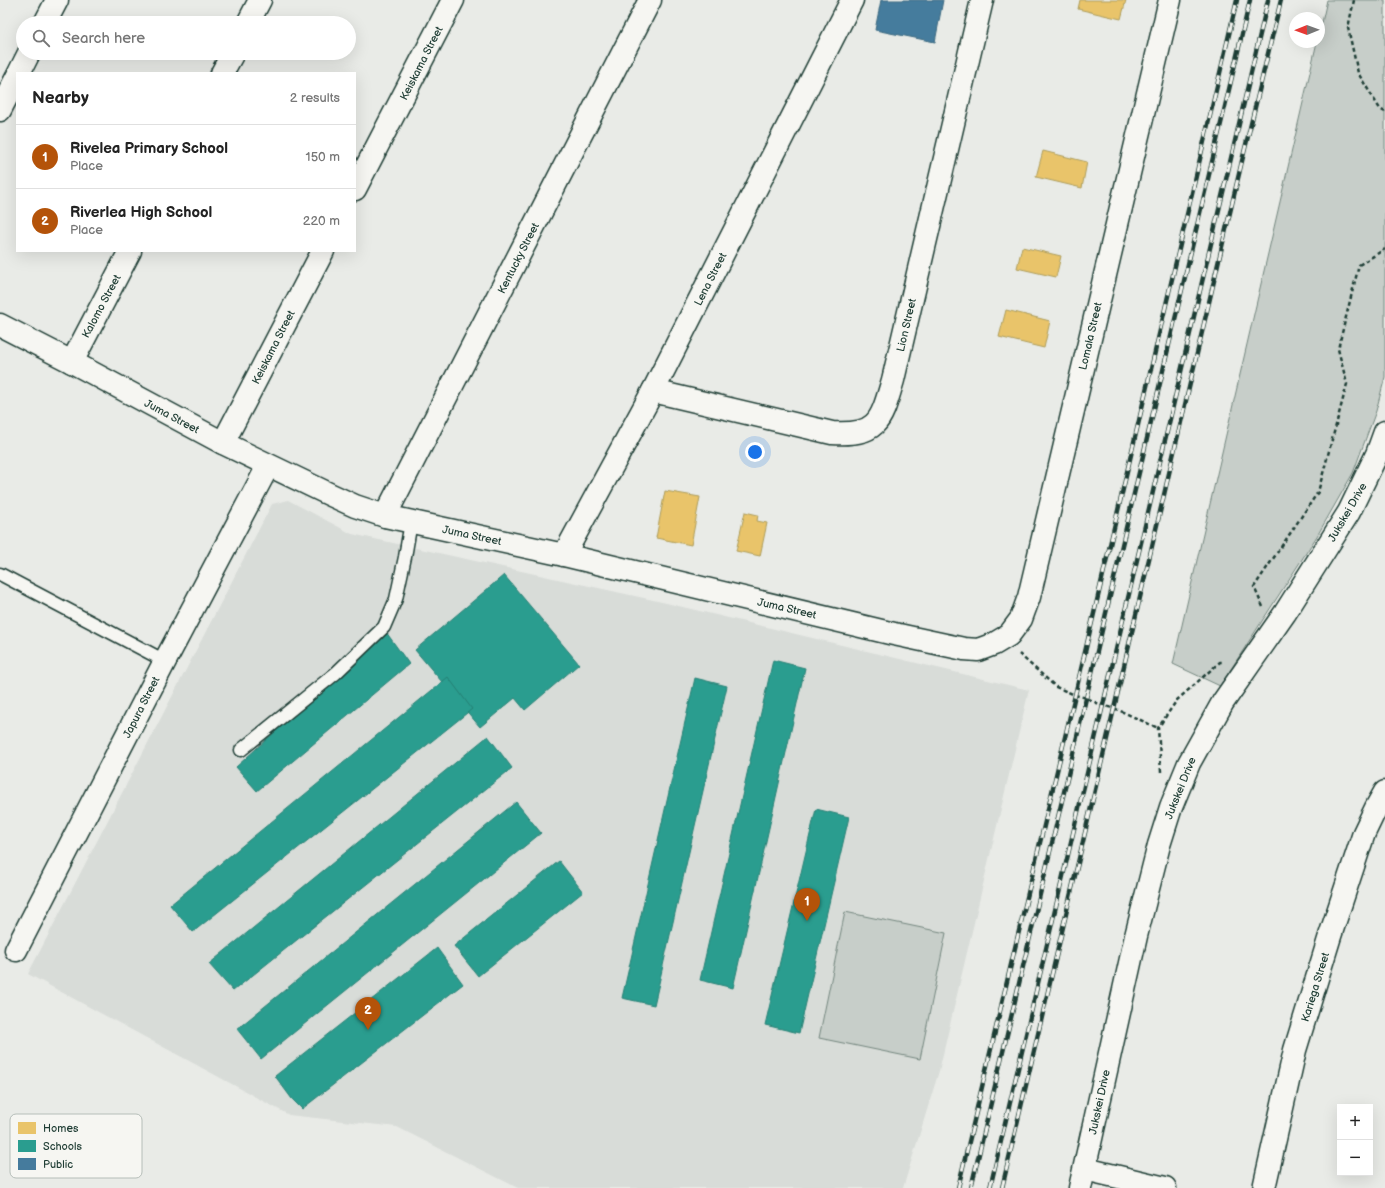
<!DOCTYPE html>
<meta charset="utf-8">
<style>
:root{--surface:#fff;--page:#f2f2f2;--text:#222;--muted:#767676;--line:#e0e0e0;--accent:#b45309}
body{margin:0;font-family:"Balsamiq Sans",sans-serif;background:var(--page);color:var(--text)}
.controls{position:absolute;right:12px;bottom:12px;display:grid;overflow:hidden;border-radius:0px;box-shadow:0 4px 16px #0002}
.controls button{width:36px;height:36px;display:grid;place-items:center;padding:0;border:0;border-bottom:1px solid var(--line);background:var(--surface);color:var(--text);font:20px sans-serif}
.compass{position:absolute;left:1289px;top:12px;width:36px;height:36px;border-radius:50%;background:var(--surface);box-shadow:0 4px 16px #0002;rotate:269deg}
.you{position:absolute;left:755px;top:452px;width:14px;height:14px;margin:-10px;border:3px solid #fff;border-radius:50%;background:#1a73e8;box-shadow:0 0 0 6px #1a73e833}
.badge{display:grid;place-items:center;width:26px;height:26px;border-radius:50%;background:var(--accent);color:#fff;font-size:13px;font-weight:700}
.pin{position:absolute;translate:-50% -33px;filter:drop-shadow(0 1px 2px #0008)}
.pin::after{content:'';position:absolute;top:21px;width:14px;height:12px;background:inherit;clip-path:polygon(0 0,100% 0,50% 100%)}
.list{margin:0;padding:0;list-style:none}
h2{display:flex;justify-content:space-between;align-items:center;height:52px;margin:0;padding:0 16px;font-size:17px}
h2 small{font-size:13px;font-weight:400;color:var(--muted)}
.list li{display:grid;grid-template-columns:26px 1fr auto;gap:12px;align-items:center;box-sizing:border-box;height:64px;padding:0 16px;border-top:1px solid var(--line)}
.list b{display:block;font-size:15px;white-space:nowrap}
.list p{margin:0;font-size:13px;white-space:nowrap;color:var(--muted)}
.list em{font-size:13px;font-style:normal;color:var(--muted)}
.icon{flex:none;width:22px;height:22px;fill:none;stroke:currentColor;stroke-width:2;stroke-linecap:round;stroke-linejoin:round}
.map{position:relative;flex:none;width:1385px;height:1188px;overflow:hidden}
.search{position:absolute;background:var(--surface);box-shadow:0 4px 16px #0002;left:16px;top:16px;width:340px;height:44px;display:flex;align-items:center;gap:10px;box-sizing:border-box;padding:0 14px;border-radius:22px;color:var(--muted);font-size:15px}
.panel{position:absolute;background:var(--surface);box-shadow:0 4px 16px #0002;left:16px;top:72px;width:340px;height:180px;border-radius:0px}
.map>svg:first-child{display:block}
.built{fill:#d8dcd8}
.green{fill:#c7cec9;stroke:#73867e}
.homes{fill:#e9c46a;stroke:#ac9c5a}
.schools{fill:#2a9d8f;stroke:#278074}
.public{fill:#457b9d;stroke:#3a687e}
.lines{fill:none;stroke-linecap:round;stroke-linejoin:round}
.service-casing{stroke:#1f3d34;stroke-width:15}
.minor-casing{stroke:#1f3d34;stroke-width:25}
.path{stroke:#1f3d34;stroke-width:2.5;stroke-dasharray:4 3;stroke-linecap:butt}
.service{stroke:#f6f6f2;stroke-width:12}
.minor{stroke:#f6f6f2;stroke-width:22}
.rail-casing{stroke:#1f3d34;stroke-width:4.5}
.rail{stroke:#f6f6f2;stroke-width:3;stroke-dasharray:9;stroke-linecap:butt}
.labels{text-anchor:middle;stroke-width:4;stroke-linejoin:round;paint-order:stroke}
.street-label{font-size:11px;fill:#1f3d34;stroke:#f6f6f2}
.key{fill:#f6f6f2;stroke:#b6beb9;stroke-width:1}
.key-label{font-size:11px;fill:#1f3d34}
</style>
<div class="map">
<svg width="1385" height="1188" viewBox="0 0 1385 1188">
<rect width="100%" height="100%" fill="#e9ebe7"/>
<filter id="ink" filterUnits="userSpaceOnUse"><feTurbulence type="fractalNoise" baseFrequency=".025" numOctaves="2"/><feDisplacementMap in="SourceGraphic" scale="8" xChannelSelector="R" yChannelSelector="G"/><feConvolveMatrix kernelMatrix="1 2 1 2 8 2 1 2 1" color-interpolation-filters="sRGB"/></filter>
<g filter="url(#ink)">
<polygon class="built" points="288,500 352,534 662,602 1029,690 939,1071 903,1188 518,1188 397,1127 289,1115 28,974 272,504"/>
<g class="green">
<polygon points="1327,0 1385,0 1385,377 1376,411 1353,473 1317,536 1220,686 1173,664 1317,42 1319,42 1319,36"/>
<polygon points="845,912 946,933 920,1059 819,1038"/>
</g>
<g class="homes">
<polygon points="1080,0 1126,0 1121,19 1078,9"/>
<polygon points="1043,151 1087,162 1082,188 1036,177"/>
<polygon points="1022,247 1061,256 1056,277 1017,268"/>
<polygon points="1006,310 1050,321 1044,348 999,337"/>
<polygon points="665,491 700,497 691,545 656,538"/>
<polygon points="745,512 758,515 757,521 767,523 760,556 736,551"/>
</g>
<g class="schools">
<polygon points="504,575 579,664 525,710 515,698 480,727 415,650"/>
<polygon points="386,632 409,664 257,791 236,767"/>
<polygon points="773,660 805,668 733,988 700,980"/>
<polygon points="448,677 472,709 193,932 170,905"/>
<polygon points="695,678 727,686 654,1005 622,998"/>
<polygon points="488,736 512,768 233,991 209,964"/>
<polygon points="516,802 541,833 261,1059 237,1029"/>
<polygon points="816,809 849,817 799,1033 765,1025"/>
<polygon points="559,861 583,892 478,976 454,946"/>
<polygon points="437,948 463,984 302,1109 292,1099 275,1076"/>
</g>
<polygon class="public" points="881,0 943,0 935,42 875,30"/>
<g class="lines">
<g class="service-casing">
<g id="service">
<polyline points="0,574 165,661"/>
<polyline points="241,750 336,673 384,627 396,599 405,557 411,522"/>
</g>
</g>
<g class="minor-casing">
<g id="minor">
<polyline points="45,23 57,0"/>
<polyline points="248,23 260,0"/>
<polyline points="19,73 29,53"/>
<polyline points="222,73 233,53"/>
<polyline points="0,110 17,77"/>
<polyline points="355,189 453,0"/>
<polyline points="0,325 72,362 223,443 331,495 355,506 385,516 564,555 894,634 964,649 978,650 994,644 1009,635 1021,619 1029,597 1170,0"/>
<polyline points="72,362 130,251"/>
<path d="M653,391l179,42c47,3 49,-13 61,-53l89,-380"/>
<polyline points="223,443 323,251"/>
<polyline points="385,516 650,0"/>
<polyline points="564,555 653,391 852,0"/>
<polyline points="16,950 165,661 268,466"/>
<polyline points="1085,1169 1165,1188"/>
<polyline points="1080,1188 1136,936 1159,845 1171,807 1189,763 1223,702 1285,613 1349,512 1377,454 1385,432"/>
<polyline points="1264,1188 1295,1050 1330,936 1364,833 1376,808 1385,792"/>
</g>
</g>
<g class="path">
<polyline points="1354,0 1348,28 1358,73 1380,109 1385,112"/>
<polyline points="1263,607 1254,587 1318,492 1347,384 1338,349 1359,265 1385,249"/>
<polyline points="1019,654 1056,687 1075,695 1087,698 1103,706 1114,708 1158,728"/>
<polyline points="1161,772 1158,728 1177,700 1220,662 1224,662"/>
</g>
<use href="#service" class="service"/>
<use href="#minor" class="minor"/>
<g class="rail-casing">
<g id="rail">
<polyline points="958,1188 1075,695 1237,0"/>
<polyline points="971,1188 1250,0"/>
<polyline points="990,1188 1268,0"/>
<polyline points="1002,1188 1242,161 1281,0"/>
</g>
</g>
<use href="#rail" class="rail"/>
</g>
</g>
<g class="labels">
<g class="street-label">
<text transform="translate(421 63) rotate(-63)" y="4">Keiskama Street</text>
<text transform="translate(518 258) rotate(-63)" y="4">Kentucky Street</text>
<text transform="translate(710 279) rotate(-63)" y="4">Lena Street</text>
<text transform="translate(101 306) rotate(-62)" y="4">Kalomo Street</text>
<text transform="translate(906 325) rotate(-77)" y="4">Lion Street</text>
<text transform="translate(1090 336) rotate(-77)" y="4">Lomala Street</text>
<text transform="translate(273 347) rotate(-63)" y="4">Keiskama Street</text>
<text transform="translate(172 416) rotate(28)" y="4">Juma Street</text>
<text transform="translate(1347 512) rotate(-60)" y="4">Jukskei Drive</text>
<text transform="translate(472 535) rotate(12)" y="4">Juma Street</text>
<text transform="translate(787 608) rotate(13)" y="4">Juma Street</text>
<text transform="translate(141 707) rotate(-63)" y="4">Japura Street</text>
<text transform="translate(1180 788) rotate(-68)" y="4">Jukskei Drive</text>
<text transform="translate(1315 987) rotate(-73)" y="4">Kariega Street</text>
<text transform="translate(1099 1102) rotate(-78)" y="4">Jukskei Drive</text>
</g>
</g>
<rect x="10" y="1114" width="132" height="64" rx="6" class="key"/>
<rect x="18" y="1122" width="18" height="12" fill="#e9c46a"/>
<rect x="18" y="1140" width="18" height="12" fill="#2a9d8f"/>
<rect x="18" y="1158" width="18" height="12" fill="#457b9d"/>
<g class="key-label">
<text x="43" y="1132">Homes</text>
<text x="43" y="1150">Schools</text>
<text x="43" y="1168">Public</text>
</g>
</svg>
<div class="controls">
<button>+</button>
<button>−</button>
</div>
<svg class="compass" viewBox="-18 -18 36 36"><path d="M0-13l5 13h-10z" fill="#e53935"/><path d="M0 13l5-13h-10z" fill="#767676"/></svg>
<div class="you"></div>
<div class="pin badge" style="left:807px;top:921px">1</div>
<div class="pin badge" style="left:368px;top:1030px">2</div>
<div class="search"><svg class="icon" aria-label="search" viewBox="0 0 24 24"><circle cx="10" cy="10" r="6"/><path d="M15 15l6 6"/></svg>Search here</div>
<section class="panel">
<h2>Nearby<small>2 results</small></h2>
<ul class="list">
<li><span class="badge">1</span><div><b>Rivelea Primary School</b><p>Place</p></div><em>150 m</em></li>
<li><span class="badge">2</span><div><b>Riverlea High School</b><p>Place</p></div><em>220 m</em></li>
</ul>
</section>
</div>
